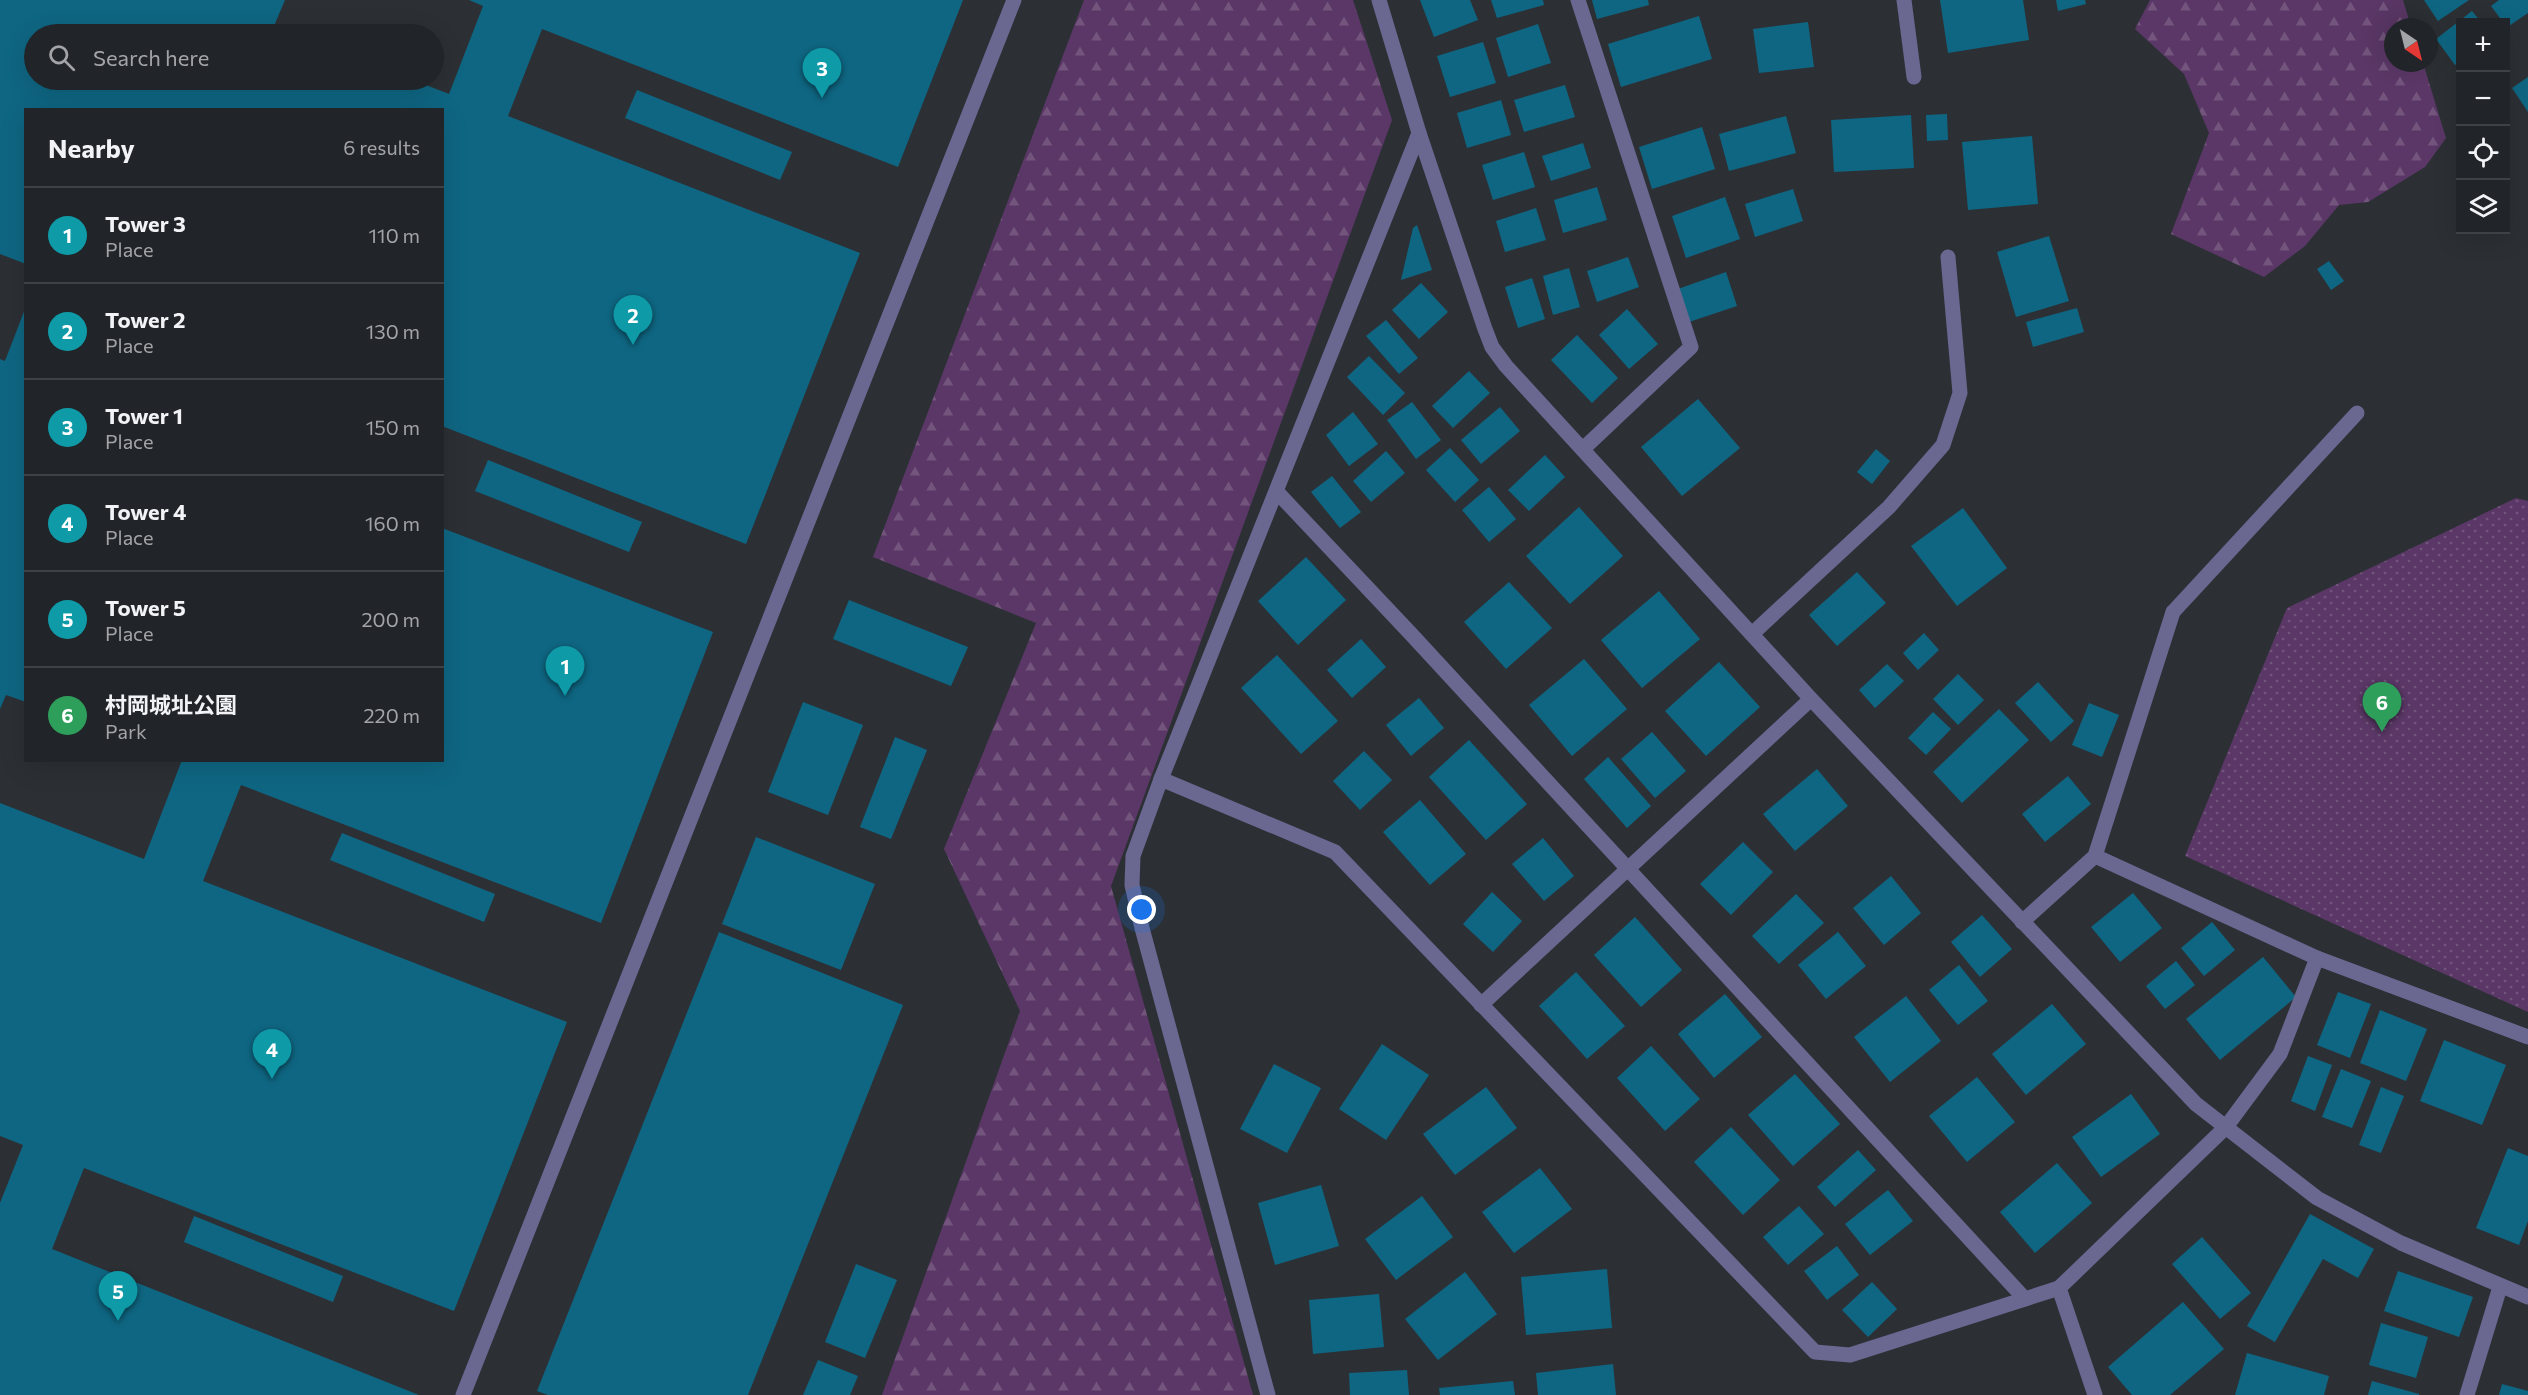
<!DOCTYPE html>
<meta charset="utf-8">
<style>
:root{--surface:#212428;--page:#292c30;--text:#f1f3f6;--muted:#a2a4a8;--line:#3e4145;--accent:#d93025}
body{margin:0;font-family:Commissioner,"Noto Sans JP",sans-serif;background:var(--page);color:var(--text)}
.controls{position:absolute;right:18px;top:18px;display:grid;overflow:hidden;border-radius:0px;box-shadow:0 6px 24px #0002}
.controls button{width:54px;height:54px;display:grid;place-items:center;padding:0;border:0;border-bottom:2px solid var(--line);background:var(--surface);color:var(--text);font:30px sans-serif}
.compass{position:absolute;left:2384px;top:18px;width:54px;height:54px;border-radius:50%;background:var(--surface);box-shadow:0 6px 24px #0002;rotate:145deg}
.you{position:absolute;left:1142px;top:910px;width:21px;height:21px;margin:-15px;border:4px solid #fff;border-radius:50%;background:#1a73e8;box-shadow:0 0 0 9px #1a73e833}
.badge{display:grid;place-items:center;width:39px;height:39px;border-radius:50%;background:var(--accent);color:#fff;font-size:20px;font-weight:700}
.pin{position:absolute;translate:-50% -50px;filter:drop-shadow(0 2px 3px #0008)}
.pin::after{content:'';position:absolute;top:32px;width:21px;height:18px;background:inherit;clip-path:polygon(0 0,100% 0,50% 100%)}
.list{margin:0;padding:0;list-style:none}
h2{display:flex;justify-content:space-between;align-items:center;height:78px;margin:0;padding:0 24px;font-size:26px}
h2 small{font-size:20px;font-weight:400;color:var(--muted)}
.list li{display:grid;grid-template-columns:39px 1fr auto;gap:18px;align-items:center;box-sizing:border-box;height:96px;padding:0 24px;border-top:2px solid var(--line)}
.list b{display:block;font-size:22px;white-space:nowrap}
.list p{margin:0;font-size:20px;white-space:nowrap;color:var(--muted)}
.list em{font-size:20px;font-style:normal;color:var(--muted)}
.icon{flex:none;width:33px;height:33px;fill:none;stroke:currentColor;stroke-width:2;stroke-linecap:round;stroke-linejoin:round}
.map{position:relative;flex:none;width:2528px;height:1395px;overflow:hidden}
.search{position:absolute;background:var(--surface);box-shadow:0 6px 24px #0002;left:24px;top:24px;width:420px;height:66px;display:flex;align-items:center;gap:15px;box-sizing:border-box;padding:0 21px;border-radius:33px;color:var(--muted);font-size:22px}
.panel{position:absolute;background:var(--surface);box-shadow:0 6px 24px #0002;left:24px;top:108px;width:420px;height:654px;border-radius:0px}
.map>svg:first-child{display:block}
.grass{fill:url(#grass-dots)}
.forest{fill:url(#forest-firs)}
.building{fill:#0f6682}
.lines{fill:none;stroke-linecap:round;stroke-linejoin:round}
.service{stroke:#6a6791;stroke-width:15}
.minor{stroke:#6a6791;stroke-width:15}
.tertiary{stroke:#6a6791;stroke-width:15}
</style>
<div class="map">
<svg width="2528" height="1395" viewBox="0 0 2528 1395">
<defs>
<pattern id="grass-dots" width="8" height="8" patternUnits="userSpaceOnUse" patternTransform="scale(1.5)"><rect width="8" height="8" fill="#5a3766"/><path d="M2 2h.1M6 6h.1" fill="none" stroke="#72547c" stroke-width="1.8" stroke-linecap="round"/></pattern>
<pattern id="forest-firs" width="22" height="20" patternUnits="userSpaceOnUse" patternTransform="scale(1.5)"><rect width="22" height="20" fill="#5a3766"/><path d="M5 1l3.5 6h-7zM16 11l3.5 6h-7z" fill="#72547c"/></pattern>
</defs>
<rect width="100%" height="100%" fill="#2c3035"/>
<polygon class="grass" points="2516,498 2528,501 2528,1012 2185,856 2287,608"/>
<g class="forest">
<polygon points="1084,0 1353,0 1392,120 1111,886 1253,1395 882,1395 1020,1011 944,849 1036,623 873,557"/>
<polygon points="2150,0 2403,0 2411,27 2393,27 2393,63 2423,63 2446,138 2425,167 2368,202 2339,205 2305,246 2264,277 2171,234 2209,133 2184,74 2135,29"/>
</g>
<g class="building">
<polygon points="0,0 285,0 274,26 297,34 34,34 34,80 413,80 449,94 483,6 469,0 963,0 898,167 542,29 508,116 860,253 746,544 442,426 442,110 26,110 26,264 0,254"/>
<polygon points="1420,0 1470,0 1478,20 1434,37"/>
<polygon points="1491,0 1543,0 1544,5 1497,18"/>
<polygon points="1592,0 1648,0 1649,5 1597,19"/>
<polygon points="1940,0 2023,0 2029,40 1948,53"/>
<polygon points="2056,0 2085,0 2086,4 2058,11"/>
<polygon points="2424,0 2469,0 2438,21"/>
<polygon points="2499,0 2528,0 2528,13 2506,28 2506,22 2503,22 2491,6"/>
<polygon points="2472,11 2481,22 2460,22 2460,61 2455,65 2436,39"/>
<polygon points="1699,16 1712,59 1621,87 1608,44"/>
<polygon points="1808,22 1814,67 1759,73 1753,29"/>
<polygon points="1538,24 1551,63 1508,77 1496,38"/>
<polygon points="1483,42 1496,83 1450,97 1437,56"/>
<polygon points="2528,77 2528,112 2512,88"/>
<polygon points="1565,85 1575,117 1524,132 1514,100"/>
<polygon points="637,90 792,152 780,180 625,118"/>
<polygon points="1501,100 1511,135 1467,148 1457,113"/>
<polygon points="1947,114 1948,140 1927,141 1926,115"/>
<polygon points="1911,115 1914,168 1834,172 1831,120"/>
<polygon points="1786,116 1796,153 1729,171 1719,134"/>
<polygon points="1702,127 1715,169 1652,189 1639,147"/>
<polygon points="2032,136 2038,204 1968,210 1962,142"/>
<polygon points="1583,143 1591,168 1551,181 1542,156"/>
<polygon points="1524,152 1535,187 1493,200 1482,165"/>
<polygon points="1597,187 1607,220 1563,233 1554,200"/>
<polygon points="1793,189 1803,221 1755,237 1745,204"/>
<polygon points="1725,197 1740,239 1686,258 1672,216"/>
<polygon points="1536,208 1546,240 1505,252 1496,221"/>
<polygon points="1417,225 1432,270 1401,280 1413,228"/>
<polygon points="2049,236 2069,301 2016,317 1997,252"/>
<polygon points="1628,257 1639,287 1597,302 1587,271"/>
<polygon points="2329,261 2344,281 2331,290 2317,269"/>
<polygon points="1569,268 1580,307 1553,315 1543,276"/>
<polygon points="1726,272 1737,306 1689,322 1678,289"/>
<polygon points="1532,278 1545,319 1518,328 1505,287"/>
<polygon points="1421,283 1448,312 1419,339 1392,310"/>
<polygon points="2077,308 2084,332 2033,347 2026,322"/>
<polygon points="25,309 26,702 6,695 0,709 0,359 5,361"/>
<polygon points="1627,309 1658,344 1629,369 1599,335"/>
<polygon points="1386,320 1418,358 1399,374 1366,336"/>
<polygon points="1577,335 1618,378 1592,403 1551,360"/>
<polygon points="1369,356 1405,393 1383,415 1347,377"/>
<polygon points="1469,371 1490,393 1453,428 1432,406"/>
<polygon points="1698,399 1740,448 1682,496 1641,447"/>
<polygon points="1412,402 1441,440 1416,459 1387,420"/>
<polygon points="1500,407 1520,431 1481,464 1461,440"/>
<polygon points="1353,412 1378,444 1349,466 1326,435"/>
<polygon points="1450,448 1479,480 1455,502 1426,470"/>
<polygon points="1876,449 1890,461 1872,484 1857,472"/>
<polygon points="1386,451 1405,473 1371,502 1353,481"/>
<polygon points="1545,455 1565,477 1529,511 1508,490"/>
<polygon points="488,460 642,522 629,552 475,491"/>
<polygon points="1332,476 1361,512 1340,528 1311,492"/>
<polygon points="1489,487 1516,519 1489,542 1462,510"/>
<polygon points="1579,507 1623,556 1570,604 1526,556"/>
<polygon points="1963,508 2007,568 1957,606 1911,546"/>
<polygon points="442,528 713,632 601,923 241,785 203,881 567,1022 454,1311 84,1168 52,1249 419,1395 0,1395 0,1203 23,1145 0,1136 0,803 144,859 182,760 442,760"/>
<polygon points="1306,557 1346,600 1298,645 1258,601"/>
<polygon points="1857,572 1886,603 1837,646 1809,615"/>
<polygon points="1509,582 1552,628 1506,669 1464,622"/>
<polygon points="1659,591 1700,639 1642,688 1601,640"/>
<polygon points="849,600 968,647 951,686 833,639"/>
<polygon points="1924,633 1939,650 1918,670 1903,653"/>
<polygon points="1361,639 1386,667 1352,698 1327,670"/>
<polygon points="1277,655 1338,721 1301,754 1241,688"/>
<polygon points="1584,659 1627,709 1572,756 1529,705"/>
<polygon points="1719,662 1760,707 1706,756 1665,711"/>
<polygon points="1887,664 1904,681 1875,708 1859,690"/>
<polygon points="1958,674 1984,700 1958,725 1933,699"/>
<polygon points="2038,682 2074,721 2051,742 2015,703"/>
<polygon points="1419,698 1444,728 1411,756 1386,725"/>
<polygon points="803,702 863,725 828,815 768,792"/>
<polygon points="2089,703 2119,715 2102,757 2072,745"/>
<polygon points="1999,709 2029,740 1962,803 1933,772"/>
<polygon points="1933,712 1951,729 1926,755 1908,738"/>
<polygon points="1652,732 1686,771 1655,798 1621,759"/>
<polygon points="895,737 927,750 891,839 860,827"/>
<polygon points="1469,740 1527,804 1486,840 1429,777"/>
<polygon points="1364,751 1392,780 1360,810 1333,781"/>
<polygon points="1608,757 1651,806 1627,828 1584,779"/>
<polygon points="1817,769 1848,806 1795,851 1763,814"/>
<polygon points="2068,776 2091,804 2045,842 2022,814"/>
<polygon points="1420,800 1466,854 1430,885 1383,832"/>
<polygon points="342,833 495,894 484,922 330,860"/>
<polygon points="756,837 875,884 841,970 722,924"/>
<polygon points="1543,838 1574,876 1544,901 1512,864"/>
<polygon points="1743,842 1773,872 1731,915 1700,884"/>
<polygon points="1891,876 1921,913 1884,945 1853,908"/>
<polygon points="1492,892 1522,921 1493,952 1463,924"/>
<polygon points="2133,893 2162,928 2120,962 2091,927"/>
<polygon points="1796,894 1824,923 1779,964 1752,936"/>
<polygon points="1982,915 2012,949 1980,977 1951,942"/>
<polygon points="1635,917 1682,970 1641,1007 1594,955"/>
<polygon points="2212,922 2235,950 2204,976 2181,948"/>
<polygon points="719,932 903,1005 748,1395 548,1395 537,1391"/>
<polygon points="1838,932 1866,966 1826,999 1798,965"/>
<polygon points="2263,957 2296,997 2220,1060 2186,1019"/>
<polygon points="2176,961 2195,985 2165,1009 2146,986"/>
<polygon points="1959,965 1988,1001 1958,1025 1929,990"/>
<polygon points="1576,972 1625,1026 1587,1059 1539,1006"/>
<polygon points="2338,992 2371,1004 2350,1058 2317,1045"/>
<polygon points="1725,994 1762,1037 1714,1078 1678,1034"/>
<polygon points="1906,996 1941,1041 1890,1082 1854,1037"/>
<polygon points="2052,1004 2086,1044 2026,1095 1992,1054"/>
<polygon points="2380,1010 2427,1029 2406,1081 2360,1063"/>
<polygon points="2444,1040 2506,1065 2482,1125 2420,1101"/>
<polygon points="1382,1044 1429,1075 1386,1140 1339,1109"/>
<polygon points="1651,1046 1700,1099 1665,1131 1617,1078"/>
<polygon points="2308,1056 2332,1065 2315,1111 2291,1101"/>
<polygon points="1274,1064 1321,1088 1287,1153 1240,1129"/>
<polygon points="2341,1069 2371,1081 2352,1128 2322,1117"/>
<polygon points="1795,1074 1840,1124 1793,1166 1748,1115"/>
<polygon points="1977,1077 2015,1122 1967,1162 1929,1116"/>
<polygon points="1486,1087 1517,1128 1455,1175 1423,1134"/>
<polygon points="2381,1087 2404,1096 2381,1153 2359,1145"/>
<polygon points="2131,1094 2160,1134 2101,1177 2072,1137"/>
<polygon points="1731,1127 1780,1180 1743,1215 1694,1162"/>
<polygon points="2508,1148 2528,1156 2528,1221 2519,1245 2476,1228"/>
<polygon points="1858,1150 1876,1170 1835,1207 1817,1187"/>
<polygon points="2057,1163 2092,1203 2035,1253 2000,1212"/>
<polygon points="1540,1168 1572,1209 1514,1253 1482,1212"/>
<polygon points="1321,1185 1339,1246 1275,1265 1258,1203"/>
<polygon points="1888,1190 1913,1221 1870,1255 1845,1224"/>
<polygon points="1422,1196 1453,1237 1396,1280 1365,1239"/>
<polygon points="1799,1206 1824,1234 1788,1265 1763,1237"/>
<polygon points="2310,1214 2374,1249 2358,1278 2323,1259 2275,1342 2247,1326"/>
<polygon points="194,1216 343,1276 333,1302 184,1242"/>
<polygon points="2202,1237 2251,1293 2220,1319 2172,1264"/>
<polygon points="1837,1246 1859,1275 1827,1300 1804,1271"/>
<polygon points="856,1264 897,1280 865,1358 825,1342"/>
<polygon points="1607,1269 1612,1328 1526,1335 1521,1277"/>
<polygon points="2398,1271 2473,1297 2459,1337 2384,1311"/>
<polygon points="1465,1272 1497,1314 1438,1360 1405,1319"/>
<polygon points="1872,1282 1897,1309 1868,1337 1842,1310"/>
<polygon points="1379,1294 1384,1347 1313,1354 1309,1300"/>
<polygon points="2183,1302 2224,1349 2170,1395 2132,1395 2108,1367"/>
<polygon points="2381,1323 2428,1337 2416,1378 2369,1365"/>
<polygon points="2247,1353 2329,1376 2324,1395 2235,1395"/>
<polygon points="818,1360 858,1376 850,1395 803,1395"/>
<polygon points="1613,1364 1616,1395 1538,1395 1536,1373"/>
<polygon points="1407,1370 1409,1395 1350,1395 1349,1373"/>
<polygon points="1513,1381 1515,1395 1440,1395 1439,1388"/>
<polygon points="2372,1381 2419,1394 2419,1395 2368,1395"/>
<polygon points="2502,1384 2528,1391 2528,1395 2499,1395"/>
</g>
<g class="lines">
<g class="service">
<polyline points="2173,612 2357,413"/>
<polyline points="1752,634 1889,507 1943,445 1960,393 1948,257"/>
<polyline points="463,1395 1014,0"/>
</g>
<g class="minor">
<polyline points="1578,0 1691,347 1583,449"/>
<polyline points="1904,0 1914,77"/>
<polyline points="1277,492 1411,634 2025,1299"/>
<polyline points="1161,779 1335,852 1815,1352 1850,1355 2059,1288 2095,1395"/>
<polyline points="2095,856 2317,958 2528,1037"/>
<polyline points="2022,922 2095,856 2173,612"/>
<polyline points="1481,1005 1811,699"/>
<polyline points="2059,1288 2226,1127 2280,1054 2317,958"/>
<polyline points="1268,1395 1142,928 1132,885 1133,856 1161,779 1419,133"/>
<polyline points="2467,1395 2500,1287"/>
</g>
<polyline class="tertiary" points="1379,0 1419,133 1485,329 1492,347 1506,366 1811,699 2196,1104 2317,1198 2401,1243 2528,1297"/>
</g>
</svg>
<div class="controls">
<button>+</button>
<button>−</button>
<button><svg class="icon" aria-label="locate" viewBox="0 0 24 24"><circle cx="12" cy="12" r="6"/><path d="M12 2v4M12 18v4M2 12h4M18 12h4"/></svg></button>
<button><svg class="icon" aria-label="layers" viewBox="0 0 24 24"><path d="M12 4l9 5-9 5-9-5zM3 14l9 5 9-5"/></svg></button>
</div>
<svg class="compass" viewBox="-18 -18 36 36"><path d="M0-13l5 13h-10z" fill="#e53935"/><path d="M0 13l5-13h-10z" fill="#a2a4a8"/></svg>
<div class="you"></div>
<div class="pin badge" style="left:565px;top:696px;background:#0f9aa8">1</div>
<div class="pin badge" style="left:633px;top:345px;background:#0f9aa8">2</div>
<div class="pin badge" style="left:822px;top:98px;background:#0f9aa8">3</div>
<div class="pin badge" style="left:272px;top:1079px;background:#0f9aa8">4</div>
<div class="pin badge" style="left:118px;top:1321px;background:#0f9aa8">5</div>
<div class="pin badge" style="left:2382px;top:732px;background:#2e9e5b">6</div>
<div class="search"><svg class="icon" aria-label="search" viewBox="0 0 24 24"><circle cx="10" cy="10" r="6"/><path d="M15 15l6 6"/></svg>Search here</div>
<section class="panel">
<h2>Nearby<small>6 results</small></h2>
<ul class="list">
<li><span class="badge" style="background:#0f9aa8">1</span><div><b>Tower 3</b><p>Place</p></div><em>110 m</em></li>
<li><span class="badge" style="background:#0f9aa8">2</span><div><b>Tower 2</b><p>Place</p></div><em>130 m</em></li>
<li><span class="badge" style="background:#0f9aa8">3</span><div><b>Tower 1</b><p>Place</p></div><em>150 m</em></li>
<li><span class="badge" style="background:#0f9aa8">4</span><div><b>Tower 4</b><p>Place</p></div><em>160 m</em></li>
<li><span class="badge" style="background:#0f9aa8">5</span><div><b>Tower 5</b><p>Place</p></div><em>200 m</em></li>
<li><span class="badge" style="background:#2e9e5b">6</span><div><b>村岡城址公園</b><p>Park</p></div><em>220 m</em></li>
</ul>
</section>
</div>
